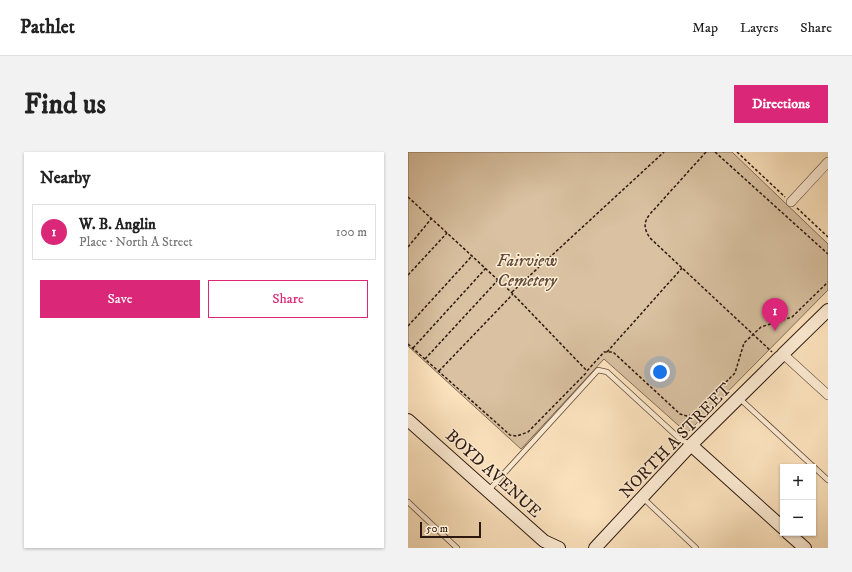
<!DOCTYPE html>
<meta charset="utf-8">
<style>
:root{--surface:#fff;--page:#f2f2f2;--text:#222;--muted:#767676;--line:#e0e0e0;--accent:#db2777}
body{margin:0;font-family:"IM FELL DW Pica",serif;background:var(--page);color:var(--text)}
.controls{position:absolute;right:12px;bottom:12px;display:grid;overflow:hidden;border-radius:0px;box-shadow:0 1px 3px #0004}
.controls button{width:36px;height:36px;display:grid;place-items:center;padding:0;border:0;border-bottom:1px solid var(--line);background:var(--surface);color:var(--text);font:20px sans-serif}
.scale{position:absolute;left:12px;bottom:10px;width:61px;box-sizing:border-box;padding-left:4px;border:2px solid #2c180f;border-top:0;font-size:11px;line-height:14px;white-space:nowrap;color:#2c180f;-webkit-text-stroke:3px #feedd5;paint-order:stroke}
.you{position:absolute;left:252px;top:220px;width:14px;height:14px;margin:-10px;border:3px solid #fff;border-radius:50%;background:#1a73e8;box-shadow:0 0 0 6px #1a73e833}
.badge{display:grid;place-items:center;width:26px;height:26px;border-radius:50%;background:var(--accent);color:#fff;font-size:13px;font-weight:700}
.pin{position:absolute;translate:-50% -33px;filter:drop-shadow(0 1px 2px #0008)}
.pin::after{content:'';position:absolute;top:21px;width:14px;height:12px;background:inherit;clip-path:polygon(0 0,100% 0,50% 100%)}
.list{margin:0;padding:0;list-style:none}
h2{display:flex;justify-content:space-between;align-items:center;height:52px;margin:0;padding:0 16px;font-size:17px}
h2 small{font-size:13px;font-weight:400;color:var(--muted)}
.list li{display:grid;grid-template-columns:26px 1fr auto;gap:12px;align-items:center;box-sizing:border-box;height:56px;margin:0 8px 8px;padding:0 8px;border:1px solid var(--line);border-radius:0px}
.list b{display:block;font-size:15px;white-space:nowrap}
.list p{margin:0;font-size:13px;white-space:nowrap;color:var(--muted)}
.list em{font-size:13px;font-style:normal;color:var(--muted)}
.actions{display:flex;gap:8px;padding:12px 16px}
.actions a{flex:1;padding:9px 0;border:1px solid var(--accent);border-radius:0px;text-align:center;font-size:14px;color:var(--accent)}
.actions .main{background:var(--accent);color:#fff}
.map{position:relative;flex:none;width:420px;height:396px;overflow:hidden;border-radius:0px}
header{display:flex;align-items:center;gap:24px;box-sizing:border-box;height:56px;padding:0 20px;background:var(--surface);border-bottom:1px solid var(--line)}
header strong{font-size:19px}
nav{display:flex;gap:22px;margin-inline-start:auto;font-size:14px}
.intro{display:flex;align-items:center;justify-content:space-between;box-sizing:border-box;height:96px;padding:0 24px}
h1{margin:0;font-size:28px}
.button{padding:10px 18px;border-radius:0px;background:var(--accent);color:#fff;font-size:14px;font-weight:700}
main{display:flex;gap:24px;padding:0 24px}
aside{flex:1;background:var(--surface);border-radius:0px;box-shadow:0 1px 3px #0004}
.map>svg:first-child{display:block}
.green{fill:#d9c1a1;stroke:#826c58}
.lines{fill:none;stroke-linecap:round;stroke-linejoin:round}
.lane-casing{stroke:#604b3b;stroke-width:6}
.street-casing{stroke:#604b3b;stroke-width:10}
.secondary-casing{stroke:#2c180f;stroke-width:14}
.path{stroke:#2c180f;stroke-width:1.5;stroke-dasharray:3 2;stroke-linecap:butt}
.lane{stroke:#feedd5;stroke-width:4.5}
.street{stroke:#feedd5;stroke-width:9}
.secondary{stroke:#feedd5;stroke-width:12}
.labels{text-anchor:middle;stroke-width:3;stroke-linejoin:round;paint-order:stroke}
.park-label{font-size:17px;font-style:italic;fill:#604b3b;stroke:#feedd5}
.street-label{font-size:17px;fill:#2c180f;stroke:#feedd5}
</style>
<header>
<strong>Pathlet</strong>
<nav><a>Map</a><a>Layers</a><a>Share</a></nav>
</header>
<div class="intro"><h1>Find us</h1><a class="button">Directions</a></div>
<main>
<aside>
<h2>Nearby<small></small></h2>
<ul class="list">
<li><span class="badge">1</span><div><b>W. B. Anglin</b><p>Place · North A Street</p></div><em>100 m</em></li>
</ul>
<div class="actions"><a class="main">Save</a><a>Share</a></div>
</aside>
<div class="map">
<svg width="420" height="396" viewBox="0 0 420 396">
<rect width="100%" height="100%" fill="#fde4bf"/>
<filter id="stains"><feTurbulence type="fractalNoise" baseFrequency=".005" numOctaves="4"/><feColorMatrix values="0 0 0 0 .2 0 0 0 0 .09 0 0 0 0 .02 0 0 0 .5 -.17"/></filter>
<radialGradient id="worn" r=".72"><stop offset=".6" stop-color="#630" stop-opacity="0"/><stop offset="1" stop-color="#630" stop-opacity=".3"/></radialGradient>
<polygon class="green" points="0,0 324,0 420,92 420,138 279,281 196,207 113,297 0,194"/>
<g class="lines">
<g class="lane-casing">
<g id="lane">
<polyline points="331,246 420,328"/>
<polyline points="80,339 190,218 199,220 273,288 282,292"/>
<polyline points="235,346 288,396"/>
<polyline points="0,350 49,396"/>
</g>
</g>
<g class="street-casing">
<g id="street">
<polyline points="383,50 420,10"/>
<polyline points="372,205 375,202 420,243"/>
</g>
</g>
<g class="secondary-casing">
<g id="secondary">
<polyline points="375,202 420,158"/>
<polyline points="0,268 136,389 151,396"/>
<polyline points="283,293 375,376"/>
<polyline points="380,381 397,396"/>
<polyline points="187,396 283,293 372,205"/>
</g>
</g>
<g class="path">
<path d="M298,0l-56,62c-7,9 -6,15 0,24l122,114"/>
<polyline points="307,0 420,102"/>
<polyline points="329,0 377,45"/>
<polyline points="0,45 103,140 179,219 196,200 205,200 272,262 279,264 286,262 327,221 336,191 353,175 384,165 420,130"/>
<polyline points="389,56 420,85"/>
<polyline points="0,95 23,67"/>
<polyline points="0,123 39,81"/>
<polyline points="104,140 256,0"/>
<polyline points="0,174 64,104"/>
<polyline points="0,192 102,283 109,284 120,280 179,220"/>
<polyline points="5,196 78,116"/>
<polyline points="199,200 274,116"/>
<polyline points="17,207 90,128"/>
<polyline points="31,219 105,142"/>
</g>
<use href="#lane" class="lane"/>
<use href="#street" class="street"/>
<use href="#secondary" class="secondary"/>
</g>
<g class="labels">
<g class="park-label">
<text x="119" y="114">Fairview<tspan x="119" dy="20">Cemetery</tspan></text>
</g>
<g class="street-label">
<text transform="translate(267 288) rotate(-46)" y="6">NORTH A STREET</text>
<text transform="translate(86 321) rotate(42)" y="6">BOYD AVENUE</text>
</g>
</g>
<rect width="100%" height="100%" filter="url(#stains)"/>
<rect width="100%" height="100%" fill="url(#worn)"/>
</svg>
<div class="controls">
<button>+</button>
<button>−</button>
</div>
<div class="scale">50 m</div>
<div class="you"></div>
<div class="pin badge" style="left:367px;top:179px">1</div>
</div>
</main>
